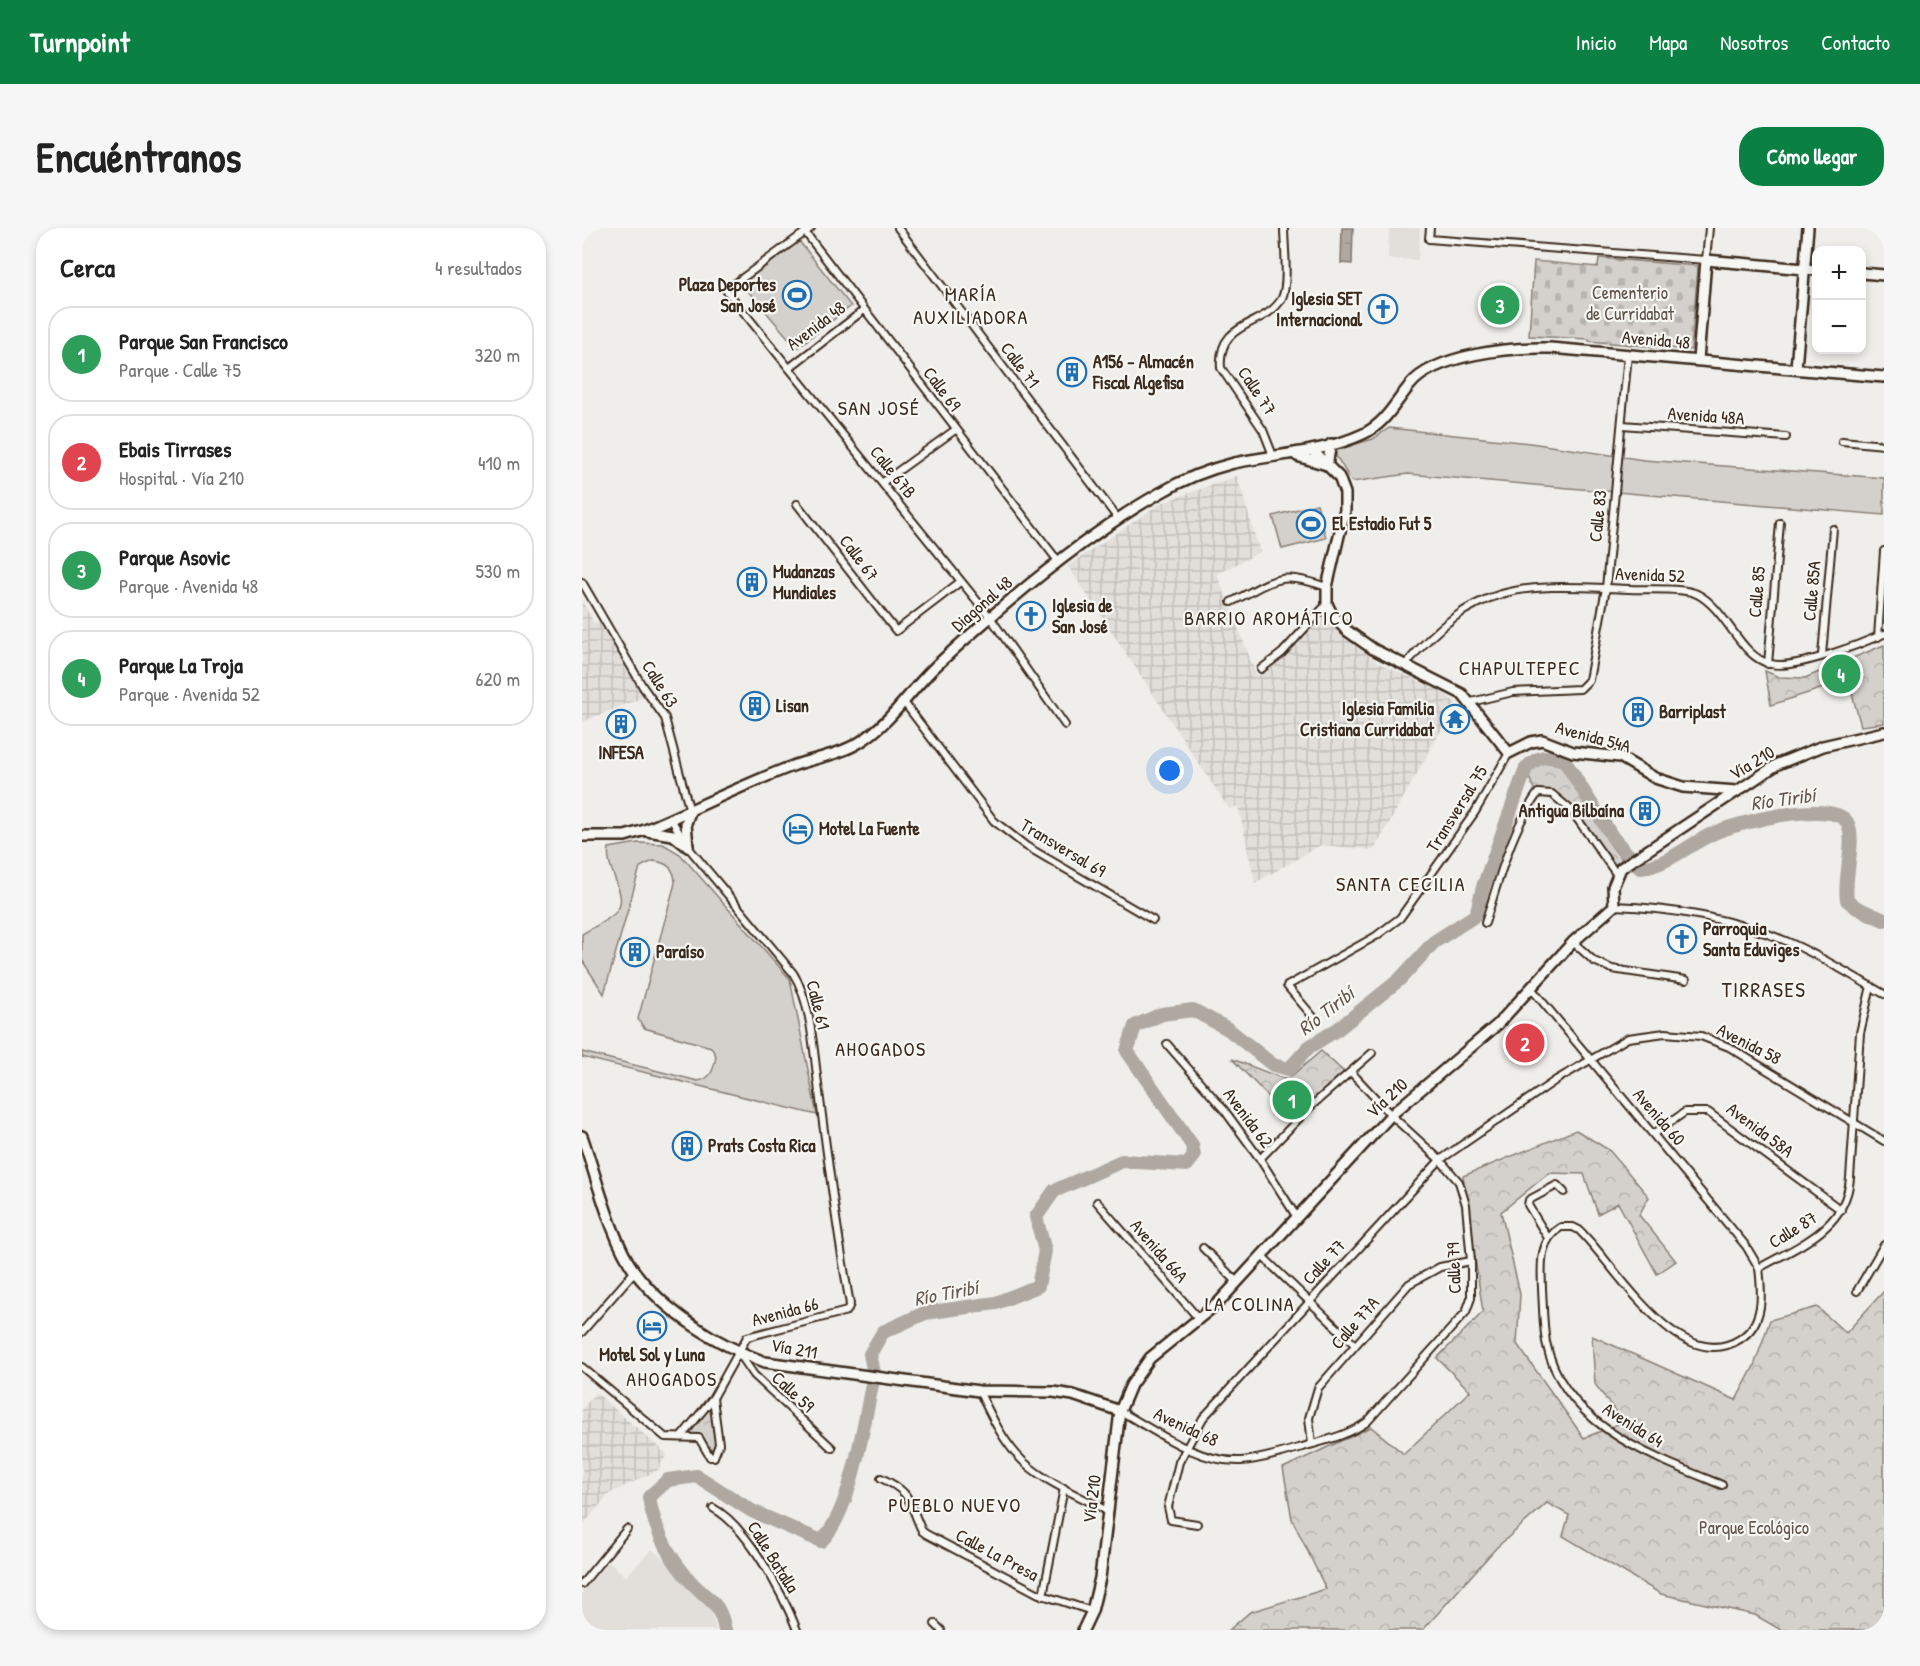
<!DOCTYPE html>
<html lang="es">
<meta charset="utf-8">
<style>
:root{--surface:#fff;--page:#f6f6f6;--text:#222;--muted:#767676;--line:#e0e0e0;--accent:#0b8043}
body{margin:0;font-family:"Patrick Hand",sans-serif;background:var(--page);color:var(--text)}
.controls{position:absolute;right:18px;top:18px;display:grid;overflow:hidden;border-radius:12px;box-shadow:0 3px 9px #0003}
.controls button{width:54px;height:54px;display:grid;place-items:center;padding:0;border:0;border-bottom:2px solid var(--line);background:var(--surface);color:var(--text);font:30px sans-serif}
.you{position:absolute;left:588px;top:543px;width:21px;height:21px;margin:-15px;border:4px solid #fff;border-radius:50%;background:#1a73e8;box-shadow:0 0 0 9px #1a73e833}
.badge{display:grid;place-items:center;width:39px;height:39px;border-radius:50%;background:var(--accent);color:#fff;font-size:20px;font-weight:700}
.pin{position:absolute;translate:-50% -50%;border:3px solid #fff;box-shadow:0 2px 6px #0006}
.list{margin:0;padding:0;list-style:none}
h2{display:flex;justify-content:space-between;align-items:center;height:78px;margin:0;padding:0 24px;font-size:26px}
h2 small{font-size:20px;font-weight:400;color:var(--muted)}
.list li{display:grid;grid-template-columns:39px 1fr auto;gap:18px;align-items:center;box-sizing:border-box;height:96px;margin:0 12px 12px;padding:0 12px;border:2px solid var(--line);border-radius:24px}
.list b{display:block;font-size:22px;white-space:nowrap}
.list p{margin:0;font-size:20px;white-space:nowrap;color:var(--muted)}
.list em{font-size:20px;font-style:normal;color:var(--muted)}
.map{position:relative;flex:none;width:1302px;height:1402px;overflow:hidden;border-radius:24px}
header{display:flex;align-items:center;gap:36px;box-sizing:border-box;height:84px;padding:0 30px;background:var(--accent);color:#fff}
header strong{font-size:28px}
nav{display:flex;gap:33px;margin-inline-start:auto;font-size:21px}
.intro{display:flex;align-items:center;justify-content:space-between;box-sizing:border-box;height:144px;padding:0 36px}
h1{margin:0;font-size:42px}
.button{padding:15px 27px;border-radius:24px;background:var(--accent);color:#fff;font-size:21px;font-weight:700}
main{display:flex;gap:36px;padding:0 36px}
aside{flex:1;background:var(--surface);border-radius:24px;box-shadow:0 3px 9px #0003}
.map>svg:first-child{display:block}
.built{fill:#e2dfdb}
.industrial{fill:url(#industrial-grid)}
.grass{fill:#d4d1cc;stroke:#887e75;stroke-width:1.5}
.forest{fill:url(#forest-crowns);stroke:#887e75;stroke-width:1.5}
.cemetery{fill:url(#cemetery-stones);stroke:#887e75;stroke-width:1.5}
.water{fill:url(#water-ripples);stroke:#81766d;stroke-width:1.5}
.lines{fill:none;stroke-linecap:round;stroke-linejoin:round}
.river{stroke:#afa8a1;stroke-width:14}
.street-casing{stroke:#3b2a1e;stroke-width:10}
.secondary-casing{stroke:#3b2a1e;stroke-width:14}
.street{stroke:#f6f6f2;stroke-width:6}
.secondary{stroke:#f6f6f2;stroke-width:9}
.labels{text-anchor:middle;stroke-width:4.5;stroke-linejoin:round;paint-order:stroke}
.poi-label{font-size:18px;font-weight:bold;fill:#3b2a1e;stroke:#f6f6f2;text-anchor:start}
.park-label{font-size:18px;fill:#61544a;stroke:#f6f6f2}
.street-label{font-size:18px;fill:#3b2a1e;stroke:#f6f6f2}
.neighbourhood-label{font-size:20px;letter-spacing:1.5px;fill:#3b2a1e;stroke:#f6f6f2}
.water-label{font-size:20px;font-style:italic;fill:#64564c;stroke:#f6f6f2}
.quarter-label{font-size:21px;letter-spacing:1.5px;fill:#3b2a1e;stroke:#f6f6f2}
</style>
<header>
<strong>Turnpoint</strong>
<nav><a>Inicio</a><a>Mapa</a><a>Nosotros</a><a>Contacto</a></nav>
</header>
<div class="intro"><h1>Encuéntranos</h1><a class="button">Cómo llegar</a></div>
<main>
<aside>
<h2>Cerca<small>4 resultados</small></h2>
<ul class="list">
<li><span class="badge" style="background:#2e9e5b">1</span><div><b>Parque San Francisco</b><p>Parque · Calle 75</p></div><em>320 m</em></li>
<li><span class="badge" style="background:#e0444e">2</span><div><b>Ebais Tirrases</b><p>Hospital · Vía 210</p></div><em>410 m</em></li>
<li><span class="badge" style="background:#2e9e5b">3</span><div><b>Parque Asovic</b><p>Parque · Avenida 48</p></div><em>530 m</em></li>
<li><span class="badge" style="background:#2e9e5b">4</span><div><b>Parque La Troja</b><p>Parque · Avenida 52</p></div><em>620 m</em></li>
</ul>
</aside>
<div class="map">
<svg width="1302" height="1402" viewBox="0 0 1302 1402">
<defs>
<pattern id="industrial-grid" width="8" height="8" patternUnits="userSpaceOnUse" patternTransform="scale(1.5)"><rect width="8" height="8" fill="#e2dfdb"/><path d="M0 4h8M4 0v8" fill="none" stroke="#c3c0bc"/></pattern>
<pattern id="forest-crowns" width="20" height="18" patternUnits="userSpaceOnUse" patternTransform="scale(1.5)"><rect width="20" height="18" fill="#d4d1cc"/><path d="M2 6a3 3 0 1 1 6 0M12 15a3 3 0 1 1 6 0" fill="none" stroke="#b7b4af"/></pattern>
<pattern id="cemetery-stones" width="16" height="16" patternUnits="userSpaceOnUse" patternTransform="scale(1.5)"><rect width="16" height="16" fill="#d4d1cc"/><path d="M2 7V4a2 2 0 0 1 4 0v3zM10 15v-3a2 2 0 0 1 4 0v3z" fill="#b7b4af"/></pattern>
<pattern id="water-ripples" width="26" height="14" patternUnits="userSpaceOnUse" patternTransform="scale(1.5)"><rect width="26" height="14" fill="#afa8a1"/><path d="M2 4q2-2 4 0t4 0M15 11q2-2 4 0t4 0" fill="none" stroke="#908983"/></pattern>
</defs>
<rect width="100%" height="100%" fill="#efeeea"/>
<filter id="ink" filterUnits="userSpaceOnUse"><feTurbulence type="fractalNoise" baseFrequency=".0167" numOctaves="2"/><feDisplacementMap in="SourceGraphic" scale="12" xChannelSelector="R" yChannelSelector="G"/><feConvolveMatrix kernelMatrix="1 2 1 2 8 2 1 2 1" color-interpolation-filters="sRGB"/></filter>
<g filter="url(#ink)">
<g class="built">
<polygon points="807,0 838,0 836,32 806,31"/>
<polygon points="70,1321 119,1366 129,1384 134,1402 0,1402 0,1364 27,1333 44,1348"/>
</g>
<g class="industrial">
<polygon points="655,248 678,324 635,346 675,448 692,438 740,389 796,435 862,464 874,476 792,622 739,617 673,655 656,578 647,581 486,338 579,275"/>
<polygon points="0,373 12,395 17,393 62,469 0,494"/>
<polygon points="13,1164 85,1226 76,1242 27,1266 0,1298 0,1182"/>
</g>
<g class="grass">
<polygon points="217,13 269,78 215,120 160,56"/>
<polygon points="807,200 948,215 1062,232 1302,250 1302,287 826,246 770,254 754,228 754,222 791,211"/>
<polygon points="735,276 744,310 700,321 691,288"/>
<path d="M56,615l25,1 17,10 110,125 27,136 -235,-58v-5l116,29c14,-2 16,-13 18,-25l-5,-9 -67,-19 -6,-9 37,-136c0,-14 -8,-21 -22,-22l-13,6 -36,127 -22,-34v-26c10,-6 23,-12 32,-20 19,-16 -10,-44 -5,-66z"/>
</g>
<g class="forest">
<polygon points="907,65 930,66 929,89 906,88"/>
<polygon points="1302,417 1302,495 1279,498 1266,452 1189,477 1183,443 1197,449 1223,450"/>
<polygon points="970,531 983,536 1030,619 1040,631 1031,639 991,581 970,565 953,564 945,544 959,532"/>
<polygon points="739,823 762,844 708,891 650,831 705,852"/>
<polygon points="994,902 1027,922 1067,969 1057,987 1094,1033 1075,1046 1036,975 1016,986 1002,946 967,945 919,984 938,1066 935,1116 1002,1210 1041,1194 1013,1156 1010,1108 1154,1172 1172,1138 1188,1092 1235,1079 1264,1105 1302,1063 1302,1402 1199,1402 1173,1387 1079,1366 981,1308 987,1287 965,1275 914,1320 841,1402 647,1402 668,1384 744,1361 710,1291 701,1240 789,1199 822,1226 888,1163 855,1130 901,1084 881,948"/>
<polygon points="128,1178 135,1216 131,1227 126,1226 124,1216 117,1208 106,1206"/>
</g>
<polygon class="cemetery" points="1017,30 1116,38 1109,122 1007,113 1007,111 947,108 952,33 1016,39"/>
<polygon class="water" points="760,0 771,0 770,36 759,35"/>
<g class="lines">
<g class="river">
<path d="M292,1145l-4,-19 13,-22 42,-19 71,-10 42,-17 7,-35 -9,-34 18,-26 68,-30 65,4 7,-9 -2,-11 -65,-94 8,-25 27,-12 31,-4 35,19 45,36 16,4 20,-22 29,-18 61,-49 35,-38 42,-27 7,-28 43,-119c13,-13 21,-13 38,-8l49,78 27,30c27,-2 49,-24 74,-35 22,-10 118,-35 133,-11 10,17 -4,56 0,78l10,8 27,12"/>
<path d="M143,1402c-6,-29 -14,-27 -33,-47 -23,-25 -38,-54 -43,-86l19,-17 29,-4 55,35 69,30c30,-27 43,-120 52,-161"/>
</g>
<g class="street-casing">
<g id="street">
<polyline points="229,0 144,62 408,389 483,497"/>
<polyline points="316,0 537,292"/>
<polyline points="848,0 847,11 1124,32 1127,0"/>
<polyline points="223,4 476,333"/>
<polyline points="207,140 282,82"/>
<polyline points="1040,197 1204,209"/>
<polyline points="1260,213 1302,217"/>
<path d="M692,230l-11,-28 -42,-62c-4,-49 45,-40 61,-70 7,-15 2,-53 2,-70"/>
<polyline points="301,254 373,202"/>
<polyline points="215,276 314,403 378,354"/>
<polyline points="0,354 61,459 83,490 108,584"/>
<path d="M649,374c44,-22 47,-32 96,-15"/>
<polyline points="1296,409 1302,323"/>
<polyline points="1240,427 1251,301"/>
<polyline points="1186,436 1198,295"/>
<path d="M823,437c73,-87 121,-80 224,-76 16,1 55,-2 68,5 30,15 43,64 74,70 23,6 90,-20 113,-30"/>
<polyline points="679,441 700,425 745,376"/>
<polyline points="321,473 412,593 444,618 571,692"/>
<polyline points="889,474 931,464 998,461 1007,452 1024,360 1046,126"/>
<path d="M89,591l17,28 105,126c19,29 21,84 26,119 9,71 18,142 31,212l-3,7 -100,26 -34,61 -32,39"/>
<path d="M1032,678c58,2 119,13 172,35 34,14 66,35 98,53"/>
<path d="M903,695c14,-43 26,-93 53,-130l14,1 19,16 46,65"/>
<polyline points="991,714 1012,733 1030,741 1104,752"/>
<polyline points="949,760 1164,1018 1177,1040"/>
<polyline points="733,791 705,758 794,708 818,690 893,584 927,525"/>
<polyline points="585,816 643,883 678,931 714,988"/>
<polyline points="1073,905 1103,884 1126,884 1259,982"/>
<polyline points="678,931 728,879 790,825"/>
<polyline points="515,974 617,1091"/>
<polyline points="966,1010 946,977 947,972 975,957 982,964"/>
<polyline points="621,1020 656,1055"/>
<polyline points="680,1028 773,1117"/>
<polyline points="1275,1063 1302,1017"/>
<polyline points="0,1104 52,1044"/>
<polyline points="157,1125 172,1147 250,1220"/>
<polyline points="0,1139 83,1209 117,1210 128,1229 132,1229 137,1216 131,1170"/>
<path d="M397,1163c11,22 21,45 38,64 23,26 60,39 90,56"/>
<path d="M538,1183c36,20 78,52 121,50 19,-1 40,-8 58,-13 24,-7 48,-12 68,-26l99,-110 5,-14v-37l-5,-56 -7,-23 -19,-22 -49,-45 -40,-43"/>
<polyline points="730,1216 727,1190 736,1160 827,1056 858,1039 889,1033"/>
<path d="M299,1250c32,15 27,23 41,53l4,3 113,60 53,17"/>
<path d="M1140,1257c-69,-28 -159,-59 -176,-143 -3,-18 -3,-36 -4,-54 -1,-24 -3,-48 19,-61h12l6,3c36,34 100,148 161,109 25,-16 22,-46 19,-71 39,-22 87,-39 91,-90l10,-145 11,-47"/>
<path d="M131,1280c34,18 70,86 84,122"/>
<polyline points="615,1296 589,1292 586,1279 597,1234 621,1190 858,932 974,852 1046,810 1083,805 1119,808 1147,819 1302,913"/>
<polyline points="0,1356 45,1301"/>
<polyline points="461,1368 482,1260"/>
<polyline points="353,1396 359,1402"/>
</g>
</g>
<g class="secondary-casing">
<g id="secondary">
<polyline points="1280,45 1302,47"/>
<polyline points="1116,132 1124,32 1234,42"/>
<polyline points="1214,140 1226,0"/>
<polyline points="730,222 757,249 763,265 763,282 745,359 745,376 750,386 764,402 791,421 880,466 927,525 949,514 960,512 991,524 1038,529 1073,550 1101,559 1155,563"/>
<polyline points="715,228 745,237 749,216"/>
<polyline points="65,603 91,607 106,619"/>
<path d="M0,608h43l20,-6c50,-21 99,-46 150,-65 21,-7 46,-11 65,-23 32,-20 51,-53 78,-78 66,-61 144,-127 222,-171 22,-13 50,-24 74,-30 43,-9 88,-10 129,-29 23,-11 31,-30 47,-49 25,-31 103,-38 140,-37l334,29"/>
<polyline points="106,619 104,595 108,584"/>
<path d="M0,908c14,39 29,104 53,136 31,41 83,73 130,90l214,29 74,1 20,3 47,16"/>
<polyline points="501,1402 510,1383 518,1350 538,1183 549,1157 568,1130 636,1075 809,887 915,797 991,714 1032,678 1031,659 1039,640 1196,536 1241,518 1302,504"/>
</g>
</g>
<use href="#street" class="street"/>
<use href="#secondary" class="secondary"/>
</g>
</g>
<defs>
<g id="stadium-ring" transform="scale(1.5)"><circle r="9.5" fill="#f6f6f2" stroke="#1f6fb2" stroke-width="1.5"/><path d="M0-5a6.5 5 0 1 0 0 10a6.5 5 0 1 0 0-10ZM-3.5-1.8h7v3.6h-7Z" fill="#1f6fb2"/></g>
<g id="church-ring" transform="scale(1.5)"><circle r="9.5" fill="#f6f6f2" stroke="#1f6fb2" stroke-width="1.5"/><path d="M-1.2-6h2.4v3.5h3.3v2.4h-3.3V6h-2.4V-.1h-3.3v-2.4h3.3Z" fill="#1f6fb2"/></g>
<g id="building-ring" transform="scale(1.5)"><circle r="9.5" fill="#f6f6f2" stroke="#1f6fb2" stroke-width="1.5"/><path d="M-4-6H4V6H1V3H-1V6H-4ZM-2.5-4.3h1.7v1.8h-1.7ZM.8-4.3h1.7v1.8H.8ZM-2.5-1h1.7V.8h-1.7ZM.8-1h1.7V.8H.8Z" fill="#1f6fb2"/></g>
<g id="temple-ring" transform="scale(1.5)"><circle r="9.5" fill="#f6f6f2" stroke="#1f6fb2" stroke-width="1.5"/><path d="M0-6L5-2H3V0L6.5 2.5H4V6H1.5V3h-3V6H-4V2.5H-6.5L-3 0V-2H-5Z" fill="#1f6fb2"/></g>
<g id="hotel-ring" transform="scale(1.5)"><circle r="9.5" fill="#f6f6f2" stroke="#1f6fb2" stroke-width="1.5"/><path d="M-6-4.5h1.5V1H6V5H4.5V3h-9V5H-6ZM-4 0a1.8 1.8 0 1 1 3.6 0ZM.5 0V-2.5h3Q6-2.5 6 0Z" fill="#1f6fb2"/></g>
</defs>
<g fill-rule="evenodd">
<use href="#stadium-ring" x="215" y="67"/>
<use href="#church-ring" x="801" y="81"/>
<use href="#building-ring" x="490" y="144"/>
<use href="#stadium-ring" x="729" y="296"/>
<use href="#building-ring" x="170" y="354"/>
<use href="#church-ring" x="449" y="388"/>
<use href="#building-ring" x="173" y="478"/>
<use href="#building-ring" x="1056" y="484"/>
<use href="#temple-ring" x="873" y="491"/>
<use href="#building-ring" x="39" y="496"/>
<use href="#building-ring" x="1063" y="583"/>
<use href="#hotel-ring" x="216" y="601"/>
<use href="#church-ring" x="1100" y="711"/>
<use href="#building-ring" x="53" y="724"/>
<use href="#building-ring" x="105" y="918"/>
<use href="#hotel-ring" x="70" y="1098"/>
</g>
<g class="labels">
<g class="poi-label">
<text x="194" y="63" text-anchor="end">Plaza Deportes<tspan x="194" dy="21">San José</tspan></text>
<text x="780" y="77" text-anchor="end">Iglesia SET<tspan x="780" dy="21">Internacional</tspan></text>
<text x="511" y="140">A156 - Almacén<tspan x="511" dy="21">Fiscal Algefisa</tspan></text>
<text x="750" y="302">El Estadio Fut 5</text>
<text x="191" y="350">Mudanzas<tspan x="191" dy="21">Mundiales</tspan></text>
<text x="470" y="384">Iglesia de<tspan x="470" dy="21">San José</tspan></text>
<text x="194" y="484">Lisan</text>
<text x="852" y="487" text-anchor="end">Iglesia Familia<tspan x="852" dy="21">Cristiana Curridabat</tspan></text>
<text x="1077" y="490">Barriplast</text>
<text x="39" y="531" text-anchor="middle">INFESA</text>
<text x="1042" y="589" text-anchor="end">Antigua Bilbaína</text>
<text x="237" y="607">Motel La Fuente</text>
<text x="1121" y="707">Parroquia<tspan x="1121" dy="21">Santa Eduviges</tspan></text>
<text x="74" y="730">Paraíso</text>
<text x="126" y="924">Prats Costa Rica</text>
<text x="70" y="1133" text-anchor="middle">Motel Sol y Luna</text>
</g>
<g class="park-label">
<text x="1048" y="71">Cementerio<tspan x="1048" dy="21">de Curridabat</tspan></text>
<text x="1172" y="1306">Parque Ecológico</text>
</g>
<g class="street-label">
<text transform="translate(234 98) rotate(-37)" y="6">Avenida 48</text>
<text transform="translate(1074 112) rotate(5)" y="6">Avenida 48</text>
<text transform="translate(438 137) rotate(53)" y="6">Calle 71</text>
<text transform="translate(360 161) rotate(53)" y="6">Calle 69</text>
<text transform="translate(675 163) rotate(56)" y="6">Calle 77</text>
<text transform="translate(1124 188) rotate(4)" y="6">Avenida 48A</text>
<text transform="translate(311 244) rotate(51)" y="6">Calle 67B</text>
<text transform="translate(1016 288) rotate(-84)" y="6">Calle 83</text>
<text transform="translate(277 330) rotate(53)" y="6">Calle 67</text>
<text transform="translate(1068 347) rotate(2)" y="6">Avenida 52</text>
<text transform="translate(1230 363) rotate(-85)" y="6">Calle 85A</text>
<text transform="translate(1175 364) rotate(-85)" y="6">Calle 85</text>
<text transform="translate(400 376) rotate(-41)" y="6">Diagonal 48</text>
<text transform="translate(78 456) rotate(58)" y="6">Calle 63</text>
<text transform="translate(1011 509) rotate(15)" y="6">Avenida 54A</text>
<text transform="translate(1170 535) rotate(-31)" y="6">Vía 210</text>
<text transform="translate(875 581) rotate(-58)" y="6">Transversal 75</text>
<text transform="translate(481 620) rotate(31)" y="6">Transversal 69</text>
<text transform="translate(236 777) rotate(76)" y="6">Calle 61</text>
<text transform="translate(1167 816) rotate(27)" y="6">Avenida 58</text>
<text transform="translate(805 870) rotate(-43)" y="6">Vía 210</text>
<text transform="translate(1077 889) rotate(49)" y="6">Avenida 60</text>
<text transform="translate(666 890) rotate(53)" y="6">Avenida 62</text>
<text transform="translate(1178 902) rotate(37)" y="6">Avenida 58A</text>
<text transform="translate(1211 1002) rotate(-32)" y="6">Calle 87</text>
<text transform="translate(577 1023) rotate(49)" y="6">Avenida 66A</text>
<text transform="translate(742 1034) rotate(-48)" y="6">Calle 77</text>
<text transform="translate(872 1040) rotate(-92)" y="6">Calle 79</text>
<text transform="translate(203 1084) rotate(-15)" y="6">Avenida 66</text>
<text transform="translate(773 1095) rotate(-49)" y="6">Calle 77A</text>
<text transform="translate(212 1121) rotate(10)" y="6">Vía 211</text>
<text transform="translate(211 1164) rotate(43)" y="6">Calle 59</text>
<text transform="translate(1051 1197) rotate(32)" y="6">Avenida 64</text>
<text transform="translate(604 1199) rotate(25)" y="6">Avenida 68</text>
<text transform="translate(510 1271) rotate(-83)" y="6">Vía 210</text>
<text transform="translate(415 1327) rotate(28)" y="6">Calle La Presa</text>
<text transform="translate(191 1329) rotate(58)" y="6">Calle Batalla</text>
</g>
<g class="neighbourhood-label">
<text x="389" y="73">MARÍA<tspan x="389" dy="23">AUXILIADORA</tspan></text>
<text x="297" y="187">SAN JOSÉ</text>
<text x="687" y="397">BARRIO AROMÁTICO</text>
<text x="938" y="447">CHAPULTEPEC</text>
<text x="819" y="663">SANTA CECILIA</text>
<text x="299" y="828">AHOGADOS</text>
<text x="668" y="1083">LA COLINA</text>
<text x="90" y="1158">AHOGADOS</text>
<text x="373" y="1284">PUEBLO NUEVO</text>
</g>
<g class="water-label">
<text transform="translate(1201 571) rotate(-8)" y="7">Río Tiribí</text>
<text transform="translate(744 783) rotate(-38)" y="7">Río Tiribí</text>
<text transform="translate(364 1065) rotate(-11)" y="7">Río Tiribí</text>
</g>
<g class="quarter-label">
<text x="1182" y="769">TIRRASES</text>
</g>
</g>
</svg>
<div class="controls">
<button>+</button>
<button>−</button>
</div>
<div class="you"></div>
<div class="pin badge" style="left:710px;top:872px;background:#2e9e5b">1</div>
<div class="pin badge" style="left:943px;top:815px;background:#e0444e">2</div>
<div class="pin badge" style="left:918px;top:77px;background:#2e9e5b">3</div>
<div class="pin badge" style="left:1259px;top:446px;background:#2e9e5b">4</div>
</div>
</main>
